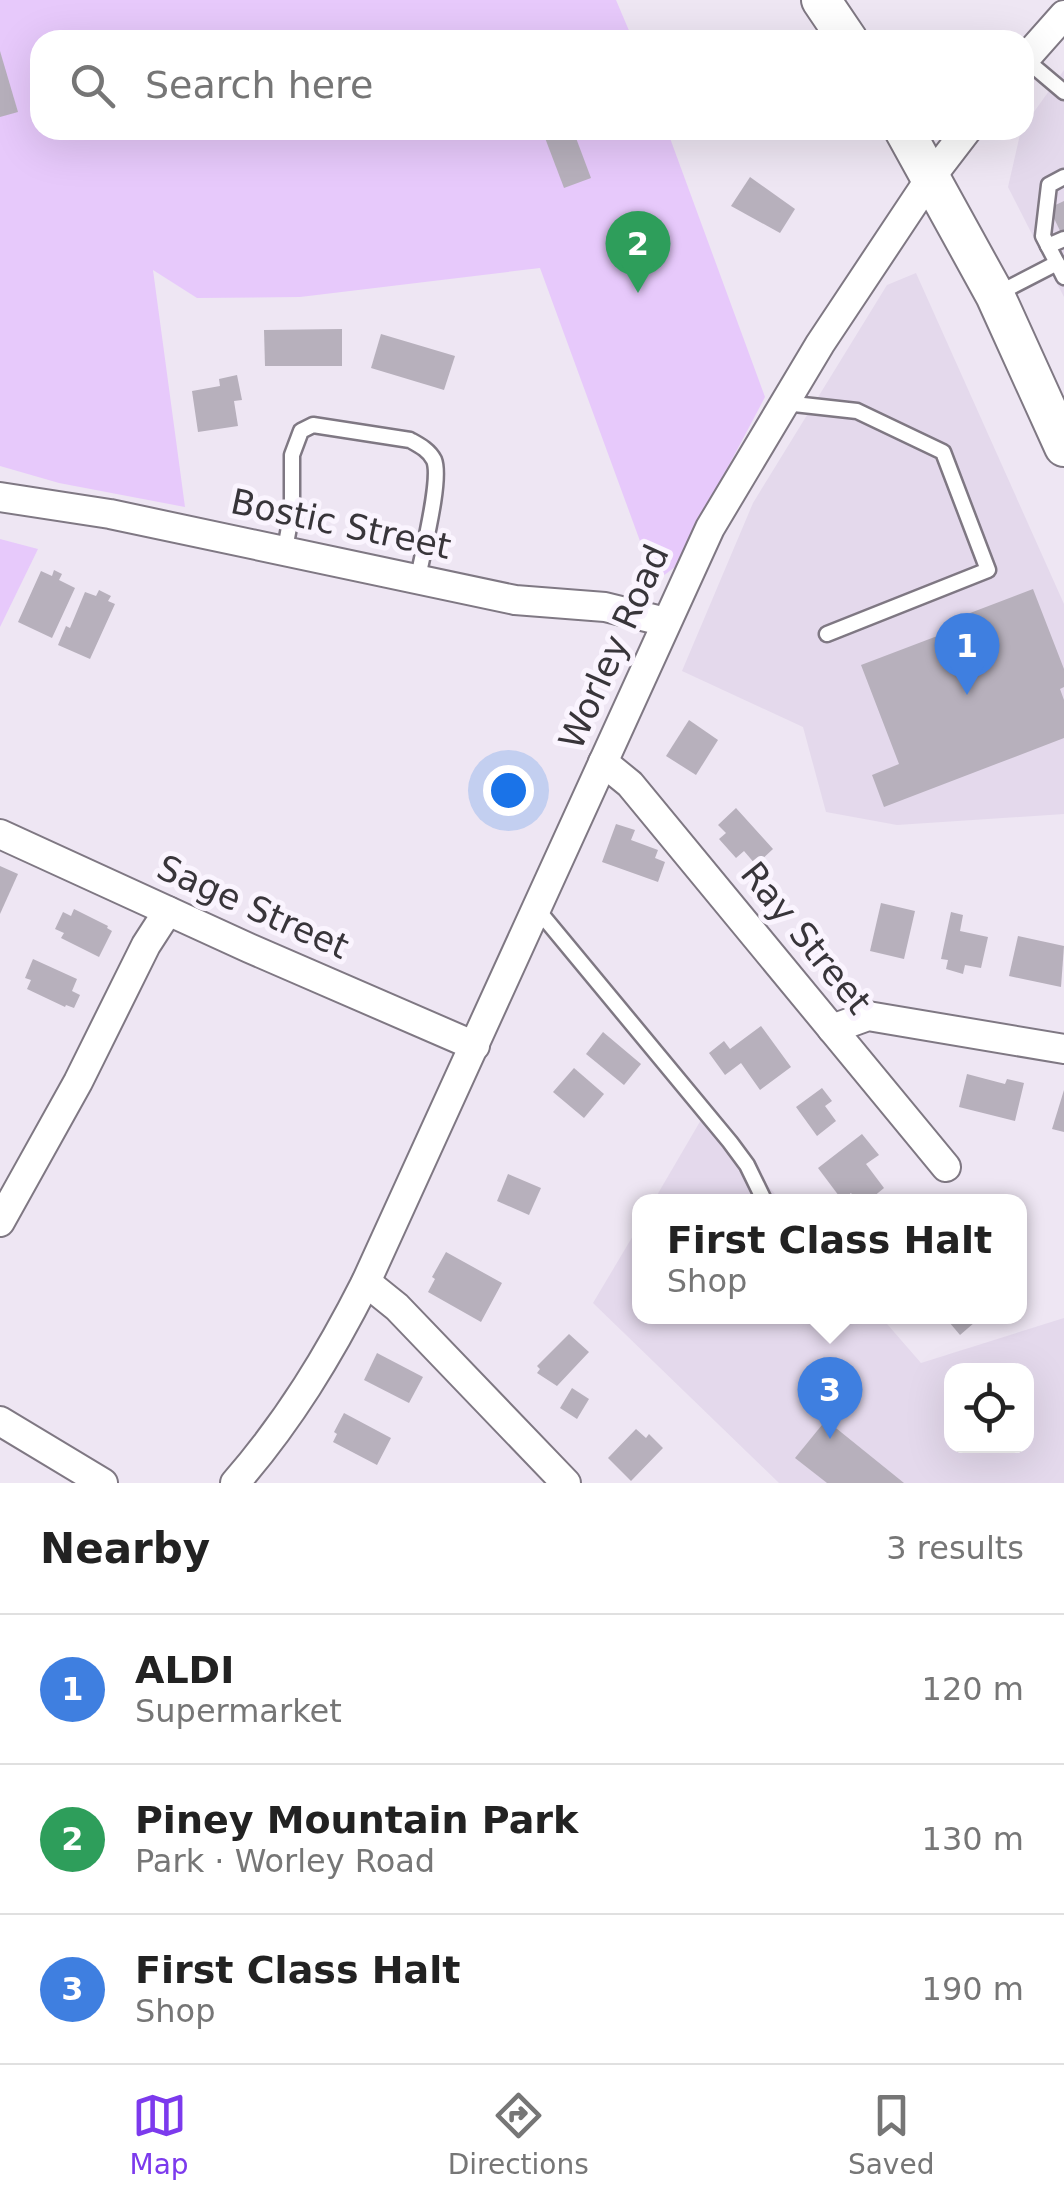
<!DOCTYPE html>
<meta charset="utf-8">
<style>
:root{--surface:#fff;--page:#f2f2f2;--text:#222;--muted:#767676;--line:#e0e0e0;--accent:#7c3aed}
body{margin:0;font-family:"DejaVu Sans",sans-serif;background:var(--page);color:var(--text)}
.controls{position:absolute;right:30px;bottom:30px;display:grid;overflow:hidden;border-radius:20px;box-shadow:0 10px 40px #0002}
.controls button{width:90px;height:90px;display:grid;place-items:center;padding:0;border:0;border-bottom:2px solid var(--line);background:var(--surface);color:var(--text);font:50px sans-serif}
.you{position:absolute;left:508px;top:790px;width:35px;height:35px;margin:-25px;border:8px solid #fff;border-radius:50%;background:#1a73e8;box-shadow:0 0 0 15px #1a73e833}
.badge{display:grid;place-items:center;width:65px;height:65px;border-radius:50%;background:var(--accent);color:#fff;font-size:32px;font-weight:700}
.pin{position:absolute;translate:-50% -82px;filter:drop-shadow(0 2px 5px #0008)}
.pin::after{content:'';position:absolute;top:52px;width:35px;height:30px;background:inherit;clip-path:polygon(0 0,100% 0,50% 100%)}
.popup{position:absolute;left:632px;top:1194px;width:395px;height:130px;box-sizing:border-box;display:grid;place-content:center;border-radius:20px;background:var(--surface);filter:drop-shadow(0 2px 8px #0005);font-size:32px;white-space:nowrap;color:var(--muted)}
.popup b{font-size:38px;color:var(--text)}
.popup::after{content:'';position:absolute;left:50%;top:100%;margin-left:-20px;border:20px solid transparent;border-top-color:var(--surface)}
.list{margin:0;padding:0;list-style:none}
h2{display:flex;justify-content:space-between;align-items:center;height:130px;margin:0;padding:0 40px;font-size:42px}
h2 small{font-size:32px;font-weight:400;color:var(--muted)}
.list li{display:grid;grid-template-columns:65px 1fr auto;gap:30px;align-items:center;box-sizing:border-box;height:150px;padding:0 40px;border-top:2px solid var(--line)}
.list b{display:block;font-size:38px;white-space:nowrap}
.list p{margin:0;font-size:32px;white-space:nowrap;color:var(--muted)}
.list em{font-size:32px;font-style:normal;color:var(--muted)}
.icon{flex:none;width:55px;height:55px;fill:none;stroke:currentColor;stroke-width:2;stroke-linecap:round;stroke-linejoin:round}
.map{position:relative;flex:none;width:1064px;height:1483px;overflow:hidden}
.search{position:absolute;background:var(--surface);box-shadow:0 10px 40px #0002;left:30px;right:30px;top:30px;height:110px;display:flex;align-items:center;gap:25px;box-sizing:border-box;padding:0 35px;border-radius:30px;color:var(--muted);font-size:38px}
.sheet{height:580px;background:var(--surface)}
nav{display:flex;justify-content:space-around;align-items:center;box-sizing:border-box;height:140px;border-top:2px solid var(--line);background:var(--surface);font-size:28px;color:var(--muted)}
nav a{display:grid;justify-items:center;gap:5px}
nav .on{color:var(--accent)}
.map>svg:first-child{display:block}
.built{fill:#e4d9ec;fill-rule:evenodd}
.green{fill:#e7c9fb}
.building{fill:#b7b0bc}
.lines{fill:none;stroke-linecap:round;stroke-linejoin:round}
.service-casing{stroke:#7f7883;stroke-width:19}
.minor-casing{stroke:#7f7883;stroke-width:32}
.secondary-casing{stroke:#7f7883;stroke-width:42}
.service{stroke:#fff;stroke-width:14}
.minor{stroke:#fff;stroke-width:28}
.secondary{stroke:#fff;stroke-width:38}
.labels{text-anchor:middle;stroke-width:10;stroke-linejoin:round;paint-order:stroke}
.street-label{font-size:35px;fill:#38353a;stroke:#faf4fe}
</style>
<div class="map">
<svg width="1064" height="1483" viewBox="0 0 1064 1483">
<rect width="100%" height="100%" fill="#eee6f3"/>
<g class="built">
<polygon points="1064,70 1064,297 1008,187 1021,130"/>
<polygon points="916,273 1064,604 1064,814 897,825 826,812 803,727 682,671 753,503 887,285"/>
<polygon points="705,1113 781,1201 653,1202"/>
<path d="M640,1224v92l241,1 40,46 143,-45v165h-285l-186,-180zM952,1370h74v76h-74z"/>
</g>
<g class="green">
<polygon points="0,0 616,0 633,40 40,40 40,130 667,130 765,397 675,567 655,582 540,268 300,297 197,298 153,270 185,507 59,483 0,466"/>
<polygon points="0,539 38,549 0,627"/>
</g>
<g class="building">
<polygon points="0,51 18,112 0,117"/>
<polygon points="542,130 573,130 591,178 564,188"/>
<polygon points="750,177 795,209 780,233 731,206"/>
<polygon points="1064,201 1064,239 1049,208"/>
<polygon points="342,329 342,366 265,366 264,330"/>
<polygon points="381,334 455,356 444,390 371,368"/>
<polygon points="237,375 242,400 234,401 238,426 198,432 192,391 220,386 219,379"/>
<polygon points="54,570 62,574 59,580 75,588 52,638 18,622 41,571 52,576"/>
<polygon points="1033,589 1064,669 1064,687 1060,689 1064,700 1064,738 884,807 872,775 899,764 861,665 961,627 957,618"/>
<polygon points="99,590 111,596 108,601 115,604 90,659 58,645 66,626 70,628 85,592 96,596"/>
<polygon points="689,720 718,740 696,775 666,756"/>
<polygon points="736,808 773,849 756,865 744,851 736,858 719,839 726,833 718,825"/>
<polygon points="616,824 635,830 631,840 658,850 655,858 665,862 658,882 602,862"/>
<polygon points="0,866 18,874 0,914"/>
<polygon points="881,903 915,911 904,959 870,951"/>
<polygon points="74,909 108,926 107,928 112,931 99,957 61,938 64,933 55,929 63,912 71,916"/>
<polygon points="951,912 963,915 960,931 988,937 981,968 965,965 963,974 946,969 948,960 941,959"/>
<polygon points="1018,936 1064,946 1061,987 1009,976"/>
<polygon points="33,959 77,979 72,991 80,995 74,1008 66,1005 65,1007 27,989 31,980 25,978"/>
<polygon points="761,1026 791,1067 760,1090 741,1063 725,1075 709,1053 724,1041 730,1049"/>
<polygon points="603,1032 641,1064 624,1085 586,1054"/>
<polygon points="574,1068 604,1094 584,1118 553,1092"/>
<polygon points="967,1074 1005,1084 1007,1079 1024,1083 1015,1121 959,1107"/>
<polygon points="822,1088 832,1101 825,1106 836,1121 817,1136 796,1107"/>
<polygon points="1064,1090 1064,1132 1052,1129"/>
<polygon points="862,1134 879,1155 866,1164 884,1188 867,1202 858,1202 851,1193 842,1200 818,1168"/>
<polygon points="508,1174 541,1188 529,1215 497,1201"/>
<polygon points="446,1252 502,1283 481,1322 428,1292 435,1279 432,1277"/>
<polygon points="944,1316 982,1316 960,1335"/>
<polygon points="569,1334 589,1352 557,1386 537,1373 540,1369 537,1366"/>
<polygon points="377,1353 423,1377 409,1403 364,1380"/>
<polygon points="572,1388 589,1399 577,1419 560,1408"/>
<polygon points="344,1413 391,1438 377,1465 333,1442 337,1434 334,1432"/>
<polygon points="826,1420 904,1483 827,1483 795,1458"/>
<polygon points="636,1429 646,1438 649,1434 663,1448 631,1481 608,1458"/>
</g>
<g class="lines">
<g class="service-casing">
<g id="service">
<polyline points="1025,59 1064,92"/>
<polyline points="1048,246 1064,239"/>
<polyline points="1057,263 1064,277"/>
<polyline points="999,293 1057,263 1043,236 1049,185 1064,177"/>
<polyline points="785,403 857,411 943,452 988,570 827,634"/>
<path d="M285,549l7,-38v-56l9,-24 12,-6 97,15c9,5 19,10 24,20 8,19 -12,95 -16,118"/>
<polyline points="537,909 730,1142 747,1165 765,1202"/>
</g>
</g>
<g class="minor-casing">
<g id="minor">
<polyline points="1024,60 1064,15"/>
<polyline points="0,497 110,514 515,600 605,607 666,622"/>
<polyline points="603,762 630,784 946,1167"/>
<polyline points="0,834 249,948 475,1046"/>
<polyline points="832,1029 868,1016 1064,1049"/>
<polyline points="0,1222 78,1082 146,945 168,911"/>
<polyline points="366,1282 397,1307 566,1483"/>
<polyline points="0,1421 103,1483"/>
<path d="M235,1483c54,-62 94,-128 131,-201l344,-754 110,-184 111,-167 36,-47"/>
</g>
</g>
<g class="secondary-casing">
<g id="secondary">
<polyline points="821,0 848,40"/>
<polyline points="904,130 995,295 1064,447"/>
</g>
</g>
<use href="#service" class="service"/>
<use href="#minor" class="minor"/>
<use href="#secondary" class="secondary"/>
</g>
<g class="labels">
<g class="street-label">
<text transform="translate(341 524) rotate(12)" y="12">Bostic Street</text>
<text transform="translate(614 647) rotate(-66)" y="12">Worley Road</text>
<text transform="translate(253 907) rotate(24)" y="12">Sage Street</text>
<text transform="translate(806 938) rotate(51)" y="12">Ray Street</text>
</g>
</g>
</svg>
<div class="controls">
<button><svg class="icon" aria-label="locate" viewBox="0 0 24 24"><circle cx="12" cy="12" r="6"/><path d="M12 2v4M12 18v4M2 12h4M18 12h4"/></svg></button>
</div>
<div class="you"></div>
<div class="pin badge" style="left:967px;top:695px;background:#3f7fe0">1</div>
<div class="pin badge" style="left:638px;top:293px;background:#2e9e5b">2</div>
<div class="pin badge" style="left:830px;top:1439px;background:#3f7fe0">3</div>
<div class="popup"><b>First Class Halt</b>Shop</div>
<div class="search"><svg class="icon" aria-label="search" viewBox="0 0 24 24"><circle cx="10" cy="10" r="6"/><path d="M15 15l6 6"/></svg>Search here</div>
</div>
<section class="sheet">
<h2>Nearby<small>3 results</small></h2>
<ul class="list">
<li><span class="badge" style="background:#3f7fe0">1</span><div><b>ALDI</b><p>Supermarket</p></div><em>120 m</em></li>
<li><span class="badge" style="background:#2e9e5b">2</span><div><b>Piney Mountain Park</b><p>Park · Worley Road</p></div><em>130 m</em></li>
<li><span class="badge" style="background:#3f7fe0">3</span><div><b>First Class Halt</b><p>Shop</p></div><em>190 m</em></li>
</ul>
</section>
<nav>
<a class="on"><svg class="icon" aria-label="map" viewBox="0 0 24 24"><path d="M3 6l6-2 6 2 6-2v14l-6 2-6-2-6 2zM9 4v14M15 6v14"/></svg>Map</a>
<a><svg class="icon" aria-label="directions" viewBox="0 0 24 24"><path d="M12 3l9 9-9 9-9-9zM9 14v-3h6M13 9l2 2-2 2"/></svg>Directions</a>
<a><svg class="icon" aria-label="saved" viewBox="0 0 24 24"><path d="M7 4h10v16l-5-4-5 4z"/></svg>Saved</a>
</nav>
